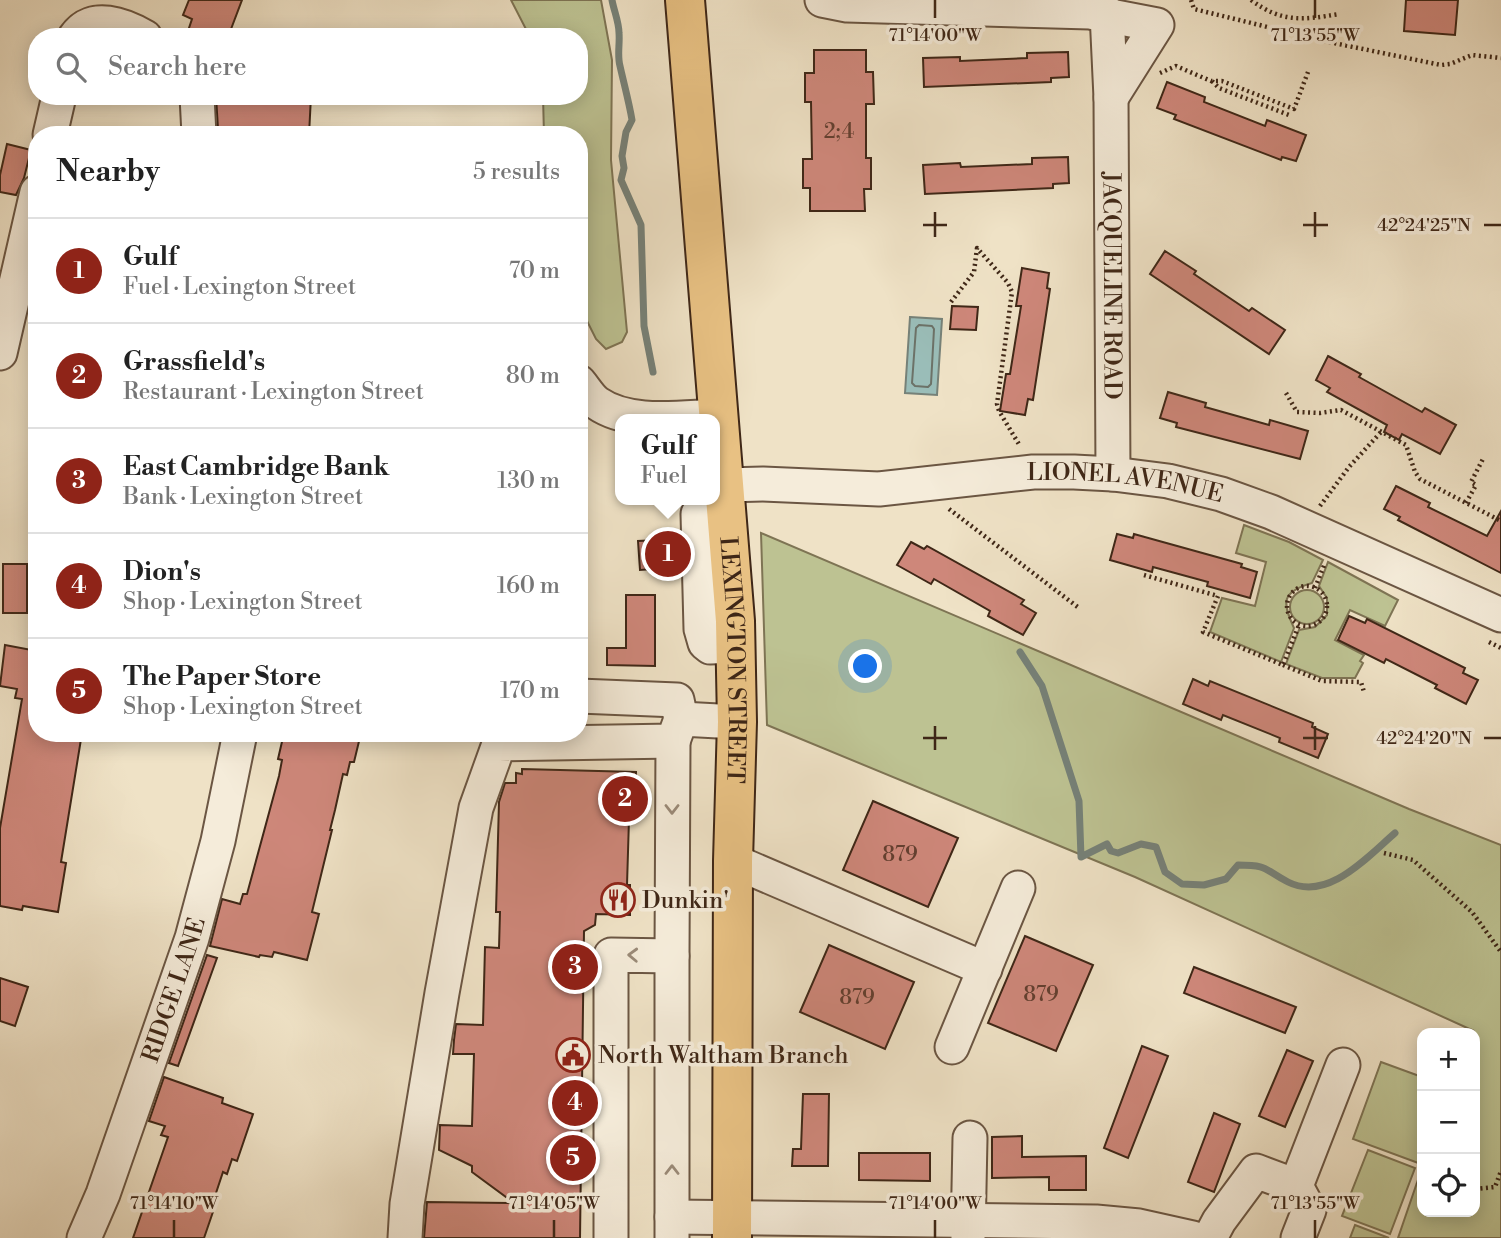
<!DOCTYPE html>
<meta charset="utf-8">
<style>
:root{--surface:#fff;--page:#f2f2f2;--text:#222;--muted:#767676;--line:#e0e0e0;--accent:#8f2418}
body{margin:0;font-family:"Libre Bodoni",serif;background:var(--page);color:var(--text)}
.controls{position:absolute;right:21px;bottom:21px;display:grid;overflow:hidden;border-radius:14px;box-shadow:0 4px 18px #0003}
.controls button{width:63px;height:63px;display:grid;place-items:center;padding:0;border:0;border-bottom:2px solid var(--line);background:var(--surface);color:var(--text);font:35px sans-serif}
.you{position:absolute;left:866px;top:667px;width:24px;height:24px;margin:-18px;border:5px solid #fff;border-radius:50%;background:#1a73e8;box-shadow:0 0 0 10px #1a73e833}
.badge{display:grid;place-items:center;width:46px;height:46px;border-radius:50%;background:var(--accent);color:#fff;font-size:23px;font-weight:700}
.pin{position:absolute;translate:-50% -50%;border:4px solid #fff;box-shadow:0 2px 7px #0006}
.popup{position:absolute;left:615px;top:414px;width:105px;height:91px;box-sizing:border-box;display:grid;place-content:center;border-radius:14px;background:var(--surface);filter:drop-shadow(0 2px 5px #0005);font-size:23px;white-space:nowrap;color:var(--muted)}
.popup b{font-size:26px;color:var(--text)}
.popup::after{content:'';position:absolute;left:50%;top:100%;margin-left:-14px;border:14px solid transparent;border-top-color:var(--surface)}
.list{margin:0;padding:0;list-style:none}
h2{display:flex;justify-content:space-between;align-items:center;height:91px;margin:0;padding:0 28px;font-size:30px}
h2 small{font-size:23px;font-weight:400;color:var(--muted)}
.list li{display:grid;grid-template-columns:46px 1fr auto;gap:21px;align-items:center;box-sizing:border-box;height:105px;padding:0 28px;border-top:2px solid var(--line)}
.list b{display:block;font-size:26px;white-space:nowrap}
.list p{margin:0;font-size:23px;white-space:nowrap;color:var(--muted)}
.list em{font-size:23px;font-style:normal;color:var(--muted)}
.icon{flex:none;width:38px;height:38px;fill:none;stroke:currentColor;stroke-width:2;stroke-linecap:round;stroke-linejoin:round}
.map{position:relative;flex:none;width:1501px;height:1238px;overflow:hidden}
.search{position:absolute;background:var(--surface);box-shadow:0 4px 18px #0003;left:28px;top:28px;width:560px;height:77px;display:flex;align-items:center;gap:18px;box-sizing:border-box;padding:0 24px;border-radius:28px;color:var(--muted);font-size:26px}
.panel{position:absolute;background:var(--surface);box-shadow:0 4px 18px #0003;left:28px;top:126px;width:560px;height:616px;border-radius:28px}
.map>svg:first-child{display:block}
.green{fill:#bdc292;stroke:#7e7454;stroke-width:2}
.water{fill:#9abdb8;stroke:#768178;stroke-width:2}
.lines{fill:none;stroke-linecap:round;stroke-linejoin:round}
.shore{stroke:#6c7268;stroke-width:2}
.stream{stroke:#768178;stroke-width:7}
.building{fill:#ce877a;stroke:#3f2717;stroke-width:2}
.minor-casing{stroke:#6b5643;stroke-width:37}
.major-casing{stroke:#3f2717;stroke-width:42}
.path{stroke:#3f2717;stroke-width:4.5;stroke-dasharray:2 3.5;stroke-linecap:butt}
.minor{stroke:#f5ecda;stroke-width:33}
.major{stroke:#e8c183;stroke-width:38}
.oneway{stroke:#9a8a78}
.ticks{fill:none;stroke:#3f2717;stroke-width:2.5}
.labels{text-anchor:middle;stroke-width:7;stroke-linejoin:round;paint-order:stroke}
.number-label{font-size:21px;fill:#633f30}
.street-label{font-size:24px;fill:#3f2717;stroke:#f5ecda}
.poi-label{font-size:24px;fill:#3f2717;stroke:#f5ecda;text-anchor:start}
.ticks-label{font-size:18px;text-anchor:middle;fill:#3f2717;stroke:#f5ecda;stroke-width:7;stroke-linejoin:round;paint-order:stroke}
</style>
<div class="map">
<svg width="1501" height="1238" viewBox="0 0 1501 1238">
<rect width="100%" height="100%" fill="#efe2c6"/>
<filter id="stains"><feTurbulence type="fractalNoise" baseFrequency=".00286" numOctaves="4"/><feColorMatrix values="0 0 0 0 .2 0 0 0 0 .09 0 0 0 0 .02 0 0 0 .5 -.17"/></filter>
<radialGradient id="worn" r=".72"><stop offset=".6" stop-color="#630" stop-opacity="0"/><stop offset="1" stop-color="#630" stop-opacity=".3"/></radialGradient>
<g class="green">
<polygon points="511,0 601,0 612,60 611,160 627,332 622,342 606,349 596,339 579,305 579,135 544,135 543,96 579,96 579,37 530,37"/>
<path d="M1244,525l45,17 34,18 -11,23c-31,9 -30,19 -18,45l-13,34 -71,-30 12,-34 33,8 11,-44 -30,-9z"/>
<polygon points="761,533 1409,809 1501,845 1501,1238 1398,1238 1422,1168 1422,1212 1475,1212 1474,1031 1135,877 767,725"/>
<polygon points="1328,562 1398,600 1385,626 1350,610 1335,640 1364,655 1360,661 1363,663 1355,678 1322,678 1286,664 1299,630 1315,627 1327,615 1327,598 1319,586"/>
<circle cx="1307" cy="607" r="17"/>
<polygon points="1381,1062 1422,1077 1421,1164 1353,1139"/>
<polygon points="1368,1150 1415,1168 1390,1234 1342,1216"/>
<polygon points="1355,1225 1389,1238 1350,1238"/>
</g>
<polygon class="water" points="910,317 942,319 937,395 905,393"/>
<g class="lines">
<polygon class="shore" points="919,325 932,326 934,329 931,384 928,387 915,386 912,383 916,328"/>
<g class="stream">
<path d="M612,0c2,11 7,22 7,33 1,11 -2,22 1,33 4,18 9,36 12,54l-6,12 -4,24 2,12 -3,12 20,45 3,101 9,46"/>
<path d="M1020,652l22,34 37,115 2,56 26,-13 4,7 7,2 23,-9 15,3 9,25 17,12 22,1 22,-6 12,-14c31,0 25,4 50,17 40,20 79,-25 107,-49"/>
</g>
</g>
<g class="building">
<polygon points="189,0 242,0 228,37 186,37 192,19 183,15"/>
<polygon points="1406,0 1458,0 1455,35 1404,31"/>
<polygon points="814,50 866,50 866,72 873,72 874,104 866,104 866,158 871,158 871,189 864,189 865,211 810,211 810,188 803,188 803,159 812,159 811,102 805,102 805,73 814,73"/>
<polygon points="1068,52 1069,77 1051,78 1051,82 924,87 923,58 960,57 960,61 1027,58 1027,53"/>
<polygon points="1167,82 1205,97 1204,102 1265,126 1267,120 1306,135 1296,161 1282,157 1281,160 1174,119 1176,115 1157,108"/>
<polygon points="216,96 311,96 309,135 229,135 229,130 218,129"/>
<polygon points="7,144 31,150 24,178 16,195 0,192 0,175"/>
<polygon points="1068,157 1069,183 1053,184 1053,188 925,194 923,165 960,163 961,167 1032,164 1032,158"/>
<polygon points="1165,251 1196,271 1194,274 1249,311 1252,308 1285,330 1269,354 1150,274"/>
<polygon points="1022,268 1049,273 1047,288 1050,289 1033,400 1028,399 1025,415 1000,411 1006,374 1010,374 1021,306 1016,306"/>
<polygon points="37,279 37,312 29,311"/>
<polygon points="952,306 978,307 976,330 950,329"/>
<polygon points="1328,356 1361,374 1359,377 1422,412 1425,408 1456,425 1440,454 1402,434 1399,440 1384,432 1387,425 1327,392 1330,388 1316,380"/>
<polygon points="1168,392 1206,403 1205,407 1269,425 1270,420 1308,431 1300,459 1176,427 1177,423 1160,418"/>
<polygon points="1396,486 1430,503 1428,507 1487,536 1501,511 1501,573 1398,520 1400,517 1384,509"/>
<polygon points="1117,534 1133,538 1134,534 1242,564 1241,567 1257,572 1250,598 1207,586 1208,582 1153,567 1152,572 1110,560"/>
<polygon points="679,539 680,567 640,570 638,541"/>
<polygon points="911,542 924,549 927,546 1024,600 1021,604 1036,613 1023,635 988,616 990,611 934,579 931,584 897,565"/>
<rect x="3" y="564" width="24" height="49"/>
<polygon points="626,595 655,595 655,666 607,665 607,648 626,648"/>
<polygon points="1349,616 1365,623 1367,619 1465,668 1463,673 1478,680 1466,704 1435,688 1437,685 1386,659 1384,663 1338,640"/>
<polygon points="5,645 37,651 37,733 82,733 61,862 66,863 58,912 23,906 22,910 0,906 0,828 22,699 15,698 17,689 0,686"/>
<polygon points="1193,679 1208,686 1210,681 1313,723 1312,727 1328,734 1318,758 1279,742 1280,738 1223,715 1221,720 1183,704"/>
<polygon points="284,733 361,733 354,762 350,762 347,775 343,774 335,810 330,830 332,830 312,912 319,914 307,960 274,952 272,957 260,955 259,957 210,946 222,899 240,904 243,894 247,894 279,776 282,760 278,759"/>
<polygon points="522,769 636,772 635,819 629,819 627,885 630,885 630,915 596,914 595,925 584,931 580,1238 424,1238 427,1202 514,1203 472,1172 472,1166 439,1150 440,1125 472,1126 474,1054 453,1054 454,1040 456,1024 483,1025 485,947 499,948 500,912 496,912 499,802 505,783 516,783 516,773 522,774"/>
<polygon points="873,801 958,838 928,907 843,870"/>
<polygon points="1025,936 1093,965 1056,1051 988,1023"/>
<polygon points="829,945 914,982 885,1049 800,1012"/>
<polygon points="207,955 217,958 178,1066 169,1063"/>
<polygon points="1194,967 1296,1007 1285,1033 1184,993"/>
<polygon points="0,978 28,987 15,1026 0,1021"/>
<polygon points="1142,1046 1168,1056 1128,1158 1104,1148"/>
<polygon points="1287,1050 1313,1061 1285,1127 1259,1116"/>
<polygon points="164,1077 223,1098 222,1103 253,1114 237,1161 232,1159 227,1174 223,1172 212,1205 215,1206 204,1238 133,1238 168,1137 161,1135 165,1126 149,1121"/>
<polygon points="803,1094 829,1094 828,1166 792,1166 793,1149 801,1149"/>
<polygon points="1214,1113 1240,1124 1214,1192 1188,1182"/>
<polygon points="1022,1136 1022,1157 1086,1156 1086,1190 1049,1190 1049,1177 992,1178 992,1137"/>
<polygon points="859,1153 930,1153 930,1181 859,1180"/>
</g>
<g class="lines">
<g class="minor-casing">
<g id="minor">
<polyline points="822,0 847,5 1090,12 1157,25 1111,98"/>
<path id="s1" d="M1107,13l4,85 2,376"/>
<path d="M75,37c17,-25 49,-12 70,0"/>
<polyline points="197,96 199,135"/>
<polyline points="50,135 59,96"/>
<polyline points="0,353 37,192"/>
<path d="M579,382c6,7 11,16 18,21 33,23 84,14 123,13"/>
<path id="s2" d="M725,485l38,-1 116,5 154,-17h41l39,2 55,7 53,13 50,18 230,103"/>
<path d="M726,501c-12,1 -22,1 -28,13l3,115 4,14 5,4 25,-1"/>
<polyline points="579,696 677,700 681,719"/>
<polyline points="733,861 985,969"/>
<polyline points="672,956 673,741"/>
<polyline points="952,1047 1018,888"/>
<polyline points="672,1217 1096,1222 1139,1226 1193,1238"/>
<path id="s3" d="M84,1238l19,-44 89,-256 26,-97 22,-108"/>
<polyline points="405,1238 407,1204 442,993 476,808 499,744 673,741 681,719 737,722"/>
<polyline points="611,1238 611,955 672,956 672,1238"/>
<polyline points="968,1238 970,1138"/>
<polyline points="1210,1238 1219,1221 1256,1171 1296,1186"/>
<polyline points="1298,1238 1309,1210 1296,1186 1343,1065"/>
</g>
</g>
<g class="major-casing">
<g id="major">
<path id="s4" d="M685,0l50,621 2,101 -4,139 -1,377"/>
</g>
</g>
<g class="path">
<polyline points="1191,0 1194,9 1329,42 1441,65 1450,64 1472,55 1501,58"/>
<path d="M1251,0c31,23 52,20 88,14"/>
<polyline points="1160,73 1176,66 1211,81 1222,81 1294,109 1308,72"/>
<polyline points="1212,81 1219,88 1289,115"/>
<polyline points="951,302 974,272 977,248 1008,283 1012,292 997,404 999,411 1020,446"/>
<polyline points="1286,393 1297,412 1320,413 1341,410 1406,445 1415,472 1420,479 1501,521"/>
<polyline points="1466,503 1476,485 1471,482 1484,457"/>
<polyline points="1320,506 1349,467 1381,432"/>
<polyline points="949,509 1079,608"/>
<polyline points="1144,575 1218,596 1203,632 1283,665 1299,625"/>
<circle cx="1307" cy="606" r="20"/>
<polyline points="1315,588 1325,563"/>
<polyline points="1489,642 1501,648"/>
<polyline points="1283,665 1322,681 1361,682 1364,692"/>
<polyline points="1384,853 1413,860 1472,912 1501,952"/>
<polyline points="1417,1182 1422,1183"/>
<polyline points="1475,1189 1495,1187 1501,1171"/>
</g>
<use href="#minor" class="minor"/>
<use href="#major" class="major"/>
</g>
<defs><path id="oneway-chevron" d="M-2-3.5L2.5 0L-2 3.5" fill="none" stroke-width="1.6" stroke-linecap="round" stroke-linejoin="round" transform="scale(1.75)"/></defs>
<g class="oneway">
<use href="#oneway-chevron" transform="translate(672 809) rotate(90)"/>
<use href="#oneway-chevron" transform="translate(633 955) rotate(-178)"/>
<use href="#oneway-chevron" transform="translate(672 1170) rotate(-90)"/>
</g>
<path class="ticks" d="M935,0v18M1315,0v18M935,212v25M1315,212v25M923,225h24M1303,225h25M1484,225h17M935,726v24M1315,726v24M923,738h24M1303,738h25M1484,738h17M174,1220v18M554,1220v18M935,1220v18M1315,1220v18"/>
<defs>
<g id="restaurant-ring" transform="scale(1.75)"><circle r="9.5" fill="#f5ecda" stroke="#8f2418" stroke-width="1.5"/><path d="M-5-6h1v4h1v-4h1v4h1v-4h1v5L-1.5 .5V6h-2V.5L-5-1ZM5-6V6H3V1.5H1.5Q1.5-4 5-6Z" fill="#8f2418"/></g>
<g id="civic-ring" transform="scale(1.75)"><circle r="9.5" fill="#f5ecda" stroke="#8f2418" stroke-width="1.5"/><path d="M-.6-6.5H3V-4.5H.6V-3L4-1V1h2V6H-6V1h2V-1L-.6-3ZM-1.2 2.5V6h2.4V2.5Z" fill="#8f2418"/></g>
</defs>
<g fill-rule="evenodd">
<use href="#restaurant-ring" x="618" y="900"/>
<use href="#civic-ring" x="573" y="1055"/>
</g>
<g class="labels">
<g class="number-label">
<text x="839" y="138">2;4</text>
<text x="900" y="861">879</text>
<text x="1041" y="1001">879</text>
<text x="857" y="1004">879</text>
</g>
<g class="street-label">
<text dy="8" stroke="none"><textPath href="#s1" startOffset="273">JACQUELINE ROAD</textPath></text>
<text dy="8" stroke="none"><textPath href="#s2" startOffset="402">LIONEL AVENUE</textPath></text>
<text dy="8" stroke="none"><textPath href="#s4" startOffset="662">LEXINGTON STREET</textPath></text>
<text dy="8" stroke="none"><textPath href="#s3" startOffset="264">RIDGE LANE</textPath></text>
</g>
<g class="poi-label">
<text x="642" y="908">Dunkin'</text>
<text x="598" y="1063">North Waltham Branch</text>
</g>
</g>
<g class="ticks-label">
<text x="935" y="41">71°14'00"W</text>
<text x="1315" y="41">71°13'55"W</text>
<text x="1424" y="231">42°24'25"N</text>
<text x="1424" y="744">42°24'20"N</text>
<text x="174" y="1209">71°14'10"W</text>
<text x="554" y="1209">71°14'05"W</text>
<text x="935" y="1209">71°14'00"W</text>
<text x="1315" y="1209">71°13'55"W</text>
</g>
<rect width="100%" height="100%" filter="url(#stains)"/>
<rect width="100%" height="100%" fill="url(#worn)"/>
</svg>
<div class="controls">
<button>+</button>
<button>−</button>
<button><svg class="icon" aria-label="locate" viewBox="0 0 24 24"><circle cx="12" cy="12" r="6"/><path d="M12 2v4M12 18v4M2 12h4M18 12h4"/></svg></button>
</div>
<div class="you"></div>
<div class="pin badge" style="left:668px;top:554px">1</div>
<div class="popup"><b>Gulf</b>Fuel</div>
<div class="pin badge" style="left:625px;top:799px">2</div>
<div class="pin badge" style="left:575px;top:967px">3</div>
<div class="pin badge" style="left:575px;top:1103px">4</div>
<div class="pin badge" style="left:573px;top:1158px">5</div>
<div class="search"><svg class="icon" aria-label="search" viewBox="0 0 24 24"><circle cx="10" cy="10" r="6"/><path d="M15 15l6 6"/></svg>Search here</div>
<section class="panel">
<h2>Nearby<small>5 results</small></h2>
<ul class="list">
<li><span class="badge">1</span><div><b>Gulf</b><p>Fuel · Lexington Street</p></div><em>70 m</em></li>
<li><span class="badge">2</span><div><b>Grassfield's</b><p>Restaurant · Lexington Street</p></div><em>80 m</em></li>
<li><span class="badge">3</span><div><b>East Cambridge Bank</b><p>Bank · Lexington Street</p></div><em>130 m</em></li>
<li><span class="badge">4</span><div><b>Dion's</b><p>Shop · Lexington Street</p></div><em>160 m</em></li>
<li><span class="badge">5</span><div><b>The Paper Store</b><p>Shop · Lexington Street</p></div><em>170 m</em></li>
</ul>
</section>
</div>
